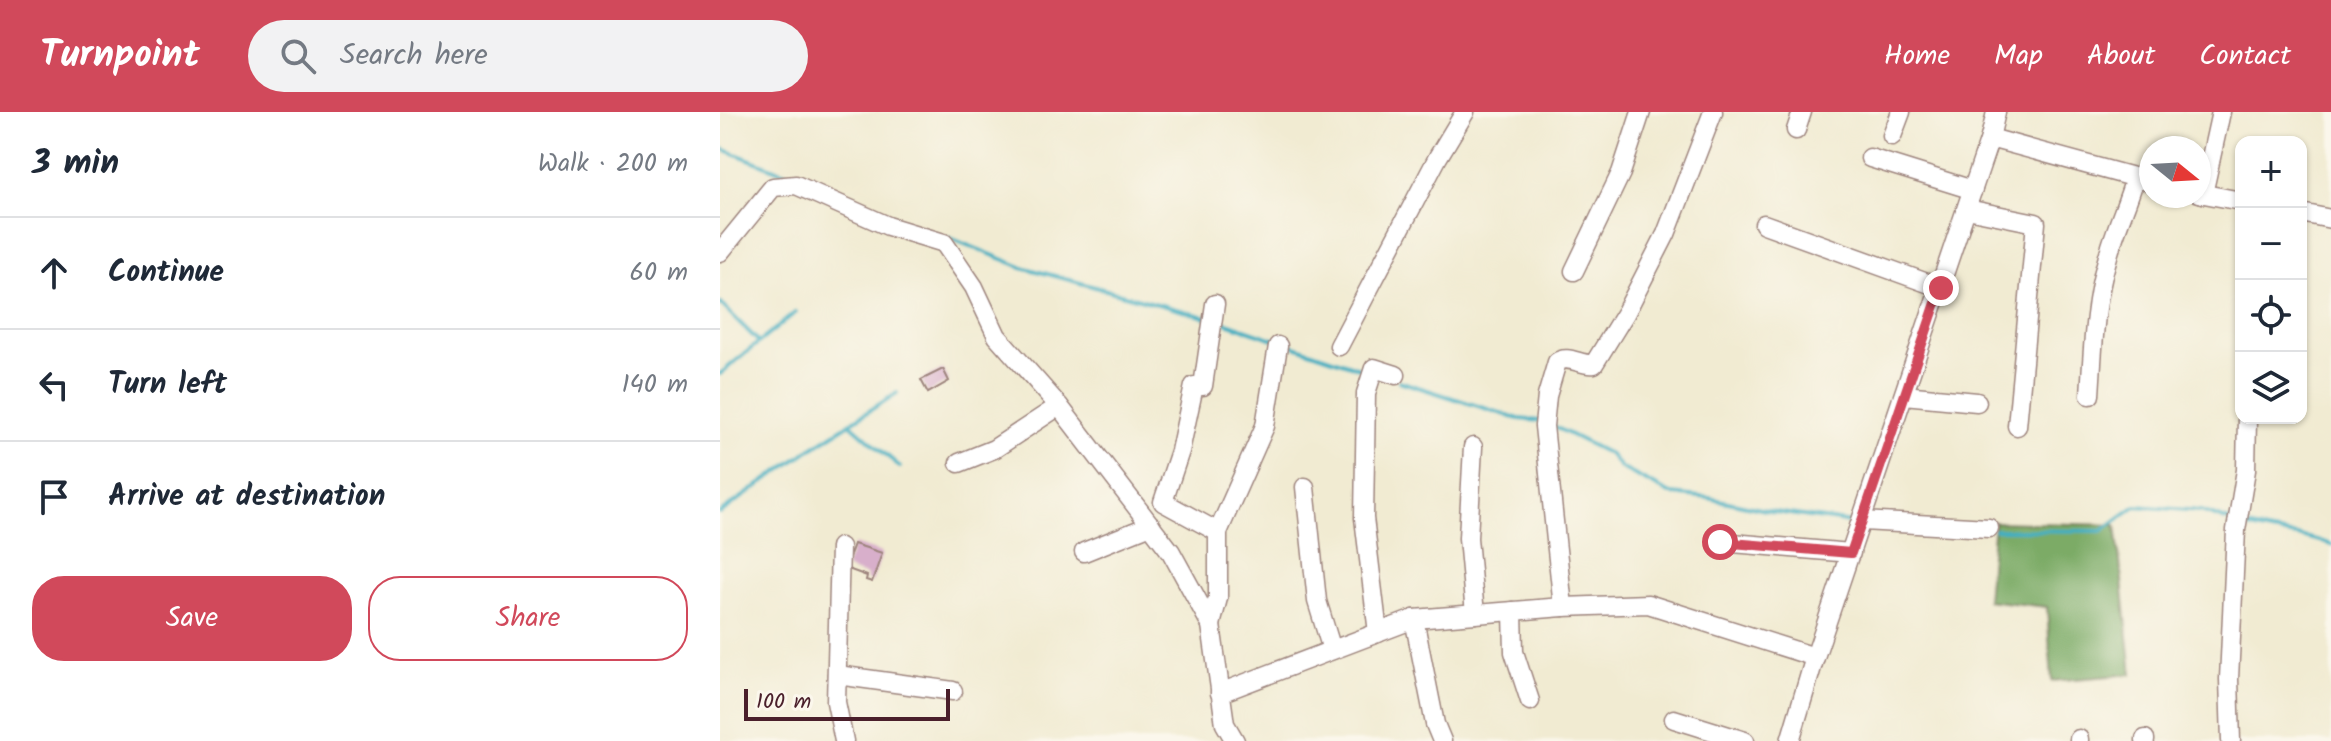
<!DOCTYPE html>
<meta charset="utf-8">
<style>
:root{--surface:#fff;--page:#f2f2f3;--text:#1f2937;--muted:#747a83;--line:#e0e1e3;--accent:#d1495b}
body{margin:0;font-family:Kalam,sans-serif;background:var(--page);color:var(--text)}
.controls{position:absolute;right:24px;top:24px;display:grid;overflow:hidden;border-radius:16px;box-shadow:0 2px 6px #0004}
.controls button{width:72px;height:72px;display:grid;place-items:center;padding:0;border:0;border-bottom:2px solid var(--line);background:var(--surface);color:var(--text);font:40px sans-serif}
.compass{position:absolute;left:1419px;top:24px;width:72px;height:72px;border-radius:50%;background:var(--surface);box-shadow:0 2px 6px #0004;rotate:108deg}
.scale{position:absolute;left:24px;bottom:20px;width:206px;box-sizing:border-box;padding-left:8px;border:4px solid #4a1f2b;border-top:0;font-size:22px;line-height:28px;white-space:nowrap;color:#4a1f2b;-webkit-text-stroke:6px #fbf7ec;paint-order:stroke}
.stop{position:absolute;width:24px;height:24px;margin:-18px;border:6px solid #d1495b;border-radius:50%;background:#fff}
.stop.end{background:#d1495b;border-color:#fff;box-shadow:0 2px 8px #0008}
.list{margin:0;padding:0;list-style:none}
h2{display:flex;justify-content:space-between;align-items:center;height:104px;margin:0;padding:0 32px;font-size:34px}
h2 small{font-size:26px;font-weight:400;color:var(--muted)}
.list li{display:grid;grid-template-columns:52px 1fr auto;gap:24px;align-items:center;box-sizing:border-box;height:112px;padding:0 32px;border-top:2px solid var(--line)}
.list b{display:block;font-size:30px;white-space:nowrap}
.list em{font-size:26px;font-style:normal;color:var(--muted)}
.actions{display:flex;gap:16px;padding:24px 32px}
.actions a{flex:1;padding:18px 0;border:2px solid var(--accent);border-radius:32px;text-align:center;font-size:28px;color:var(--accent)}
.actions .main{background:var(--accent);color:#fff}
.icon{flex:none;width:44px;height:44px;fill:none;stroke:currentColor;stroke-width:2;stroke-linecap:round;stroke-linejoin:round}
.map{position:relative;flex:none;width:1611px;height:629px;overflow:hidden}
header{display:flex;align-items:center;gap:48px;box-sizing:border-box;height:112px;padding:0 40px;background:var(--accent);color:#fff}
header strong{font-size:38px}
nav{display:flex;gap:44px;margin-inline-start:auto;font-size:28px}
.search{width:560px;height:72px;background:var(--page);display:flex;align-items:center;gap:20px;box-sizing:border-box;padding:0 28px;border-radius:44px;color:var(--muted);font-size:30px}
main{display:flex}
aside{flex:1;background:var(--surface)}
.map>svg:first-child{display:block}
.forest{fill:#7bab66;stroke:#626548;stroke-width:2}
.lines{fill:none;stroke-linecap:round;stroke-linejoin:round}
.stream{stroke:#43afc1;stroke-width:4}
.building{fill:#d8afcb}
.minor-casing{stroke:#9e857e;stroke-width:21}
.minor{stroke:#fff;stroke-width:18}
.route{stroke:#d1495b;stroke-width:10}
</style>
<header>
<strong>Turnpoint</strong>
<div class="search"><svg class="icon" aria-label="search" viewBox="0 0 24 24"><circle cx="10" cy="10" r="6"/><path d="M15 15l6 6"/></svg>Search here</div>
<nav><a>Home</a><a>Map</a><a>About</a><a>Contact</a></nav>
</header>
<main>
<aside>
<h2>3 min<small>Walk · 200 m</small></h2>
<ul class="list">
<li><svg class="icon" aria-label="ahead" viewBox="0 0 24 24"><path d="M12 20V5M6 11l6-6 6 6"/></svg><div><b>Continue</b></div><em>60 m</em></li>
<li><svg class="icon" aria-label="left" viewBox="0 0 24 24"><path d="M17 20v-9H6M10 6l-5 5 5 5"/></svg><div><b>Turn left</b></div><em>140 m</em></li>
<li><svg class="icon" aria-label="arrive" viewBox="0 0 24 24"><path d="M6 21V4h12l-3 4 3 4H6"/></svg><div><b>Arrive at destination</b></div></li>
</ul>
<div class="actions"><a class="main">Save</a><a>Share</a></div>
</aside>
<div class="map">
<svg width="1611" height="629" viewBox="0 0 1611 629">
<rect width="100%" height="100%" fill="#fbf7ec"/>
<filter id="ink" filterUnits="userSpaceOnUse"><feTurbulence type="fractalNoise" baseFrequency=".0125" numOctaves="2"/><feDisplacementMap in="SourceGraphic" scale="16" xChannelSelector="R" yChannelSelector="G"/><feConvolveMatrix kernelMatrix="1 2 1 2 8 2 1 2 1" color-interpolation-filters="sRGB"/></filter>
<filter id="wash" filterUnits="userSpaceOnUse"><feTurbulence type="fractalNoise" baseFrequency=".006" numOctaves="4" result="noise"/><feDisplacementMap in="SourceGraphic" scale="32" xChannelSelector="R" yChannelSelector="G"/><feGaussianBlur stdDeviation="1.8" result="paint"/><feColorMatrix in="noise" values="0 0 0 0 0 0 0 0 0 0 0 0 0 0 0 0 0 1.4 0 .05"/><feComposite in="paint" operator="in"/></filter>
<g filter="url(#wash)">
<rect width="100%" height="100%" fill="#f1ebd2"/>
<polygon class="forest" points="1274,410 1396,413 1412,562 1332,569 1327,495 1267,488"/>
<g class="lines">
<g class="stream">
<polyline points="0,36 78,66"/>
<polyline points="230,126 302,155 489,206"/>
<polyline points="0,191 39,230"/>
<polyline points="498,208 648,259"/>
<polyline points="0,262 76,200"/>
<polyline points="679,269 799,307 821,309"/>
<polyline points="131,312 180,355"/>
<polyline points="829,312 889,342 901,356 951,382 989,386 1055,400 1132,411"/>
<polyline points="0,401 99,331 177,281"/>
<path d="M1520,413c30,10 62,8 91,20"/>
<polyline points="1275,418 1382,419 1416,394 1481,399 1512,410"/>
</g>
</g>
<g id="blocks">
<g class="building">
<polygon points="223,257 229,269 208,281 201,268"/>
<polygon points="134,432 162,441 152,470 146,468 147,464 125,456"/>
</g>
</g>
</g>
<g filter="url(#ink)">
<use href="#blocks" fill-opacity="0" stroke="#9e857e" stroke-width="2"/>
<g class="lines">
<g class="minor-casing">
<g id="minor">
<polyline points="1076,18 1082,0"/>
<polyline points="1172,24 1181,0"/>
<polyline points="1270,26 1431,70"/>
<polyline points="1150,46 1253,78"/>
<polyline points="1479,81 1521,89"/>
<polyline points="1483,82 1501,0"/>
<polyline points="1247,97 1316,111 1297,314"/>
<polyline points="1581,101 1611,107"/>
<polyline points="1044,112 1221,176"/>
<polyline points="0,140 53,75 76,73 168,114 224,131 254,175 277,224 339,294 451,440 491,513 505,612 515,629"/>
<polyline points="854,159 901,61 921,0"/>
<polyline points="495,192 483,274 474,274 460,339 443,390 498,420"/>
<polyline points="619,234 718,45 745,0"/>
<polyline points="1184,283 1257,290"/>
<path d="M1370,283c3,-45 4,-92 17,-135 7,-28 20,-55 28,-82"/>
<polyline points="753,335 748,426 755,502"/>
<polyline points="239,351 274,337 339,294"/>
<polyline points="585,375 597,489 612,538"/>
<polyline points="1142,409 1269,416"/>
<polyline points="1000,430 1131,441"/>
<polyline points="120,435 116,590 124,629"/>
<polyline points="364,440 431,413"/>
<path d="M843,495l-19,-181 3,-30 10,-34c11,-8 24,4 37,2l32,-52 40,-78 47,-122"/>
<polyline points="793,499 794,540 810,589"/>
<polyline points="694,507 715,612 722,629"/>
<polyline points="491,513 498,486 498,420 545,314 558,234"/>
<polyline points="658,521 644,406 646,281 654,256 676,263"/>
<polyline points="117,563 233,579"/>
<polyline points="500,581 694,507 843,495 928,492 1095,545"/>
<polyline points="954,607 1025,629"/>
<polyline points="1359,627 1359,629"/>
<polyline points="1425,627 1425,629"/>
<polyline points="1070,629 1095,545 1270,26 1276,0"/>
<polyline points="1511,629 1509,567 1516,418 1526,358 1527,306"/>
</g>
</g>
<use href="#minor" class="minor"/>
</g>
</g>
<g class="lines" filter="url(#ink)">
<polyline class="route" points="1000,430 1131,441 1221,176"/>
</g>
</svg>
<div class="controls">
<button>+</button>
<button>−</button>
<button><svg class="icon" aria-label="locate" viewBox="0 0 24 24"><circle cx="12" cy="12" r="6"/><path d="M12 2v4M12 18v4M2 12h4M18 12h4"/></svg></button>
<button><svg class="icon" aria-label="layers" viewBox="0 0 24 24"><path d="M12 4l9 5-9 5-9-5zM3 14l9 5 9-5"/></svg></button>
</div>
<svg class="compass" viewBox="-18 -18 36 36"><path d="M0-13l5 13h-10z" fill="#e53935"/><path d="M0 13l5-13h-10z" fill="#747a83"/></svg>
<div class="scale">100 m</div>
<div class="stop" style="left:1000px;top:430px"></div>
<div class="stop end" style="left:1221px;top:176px"></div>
</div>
</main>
